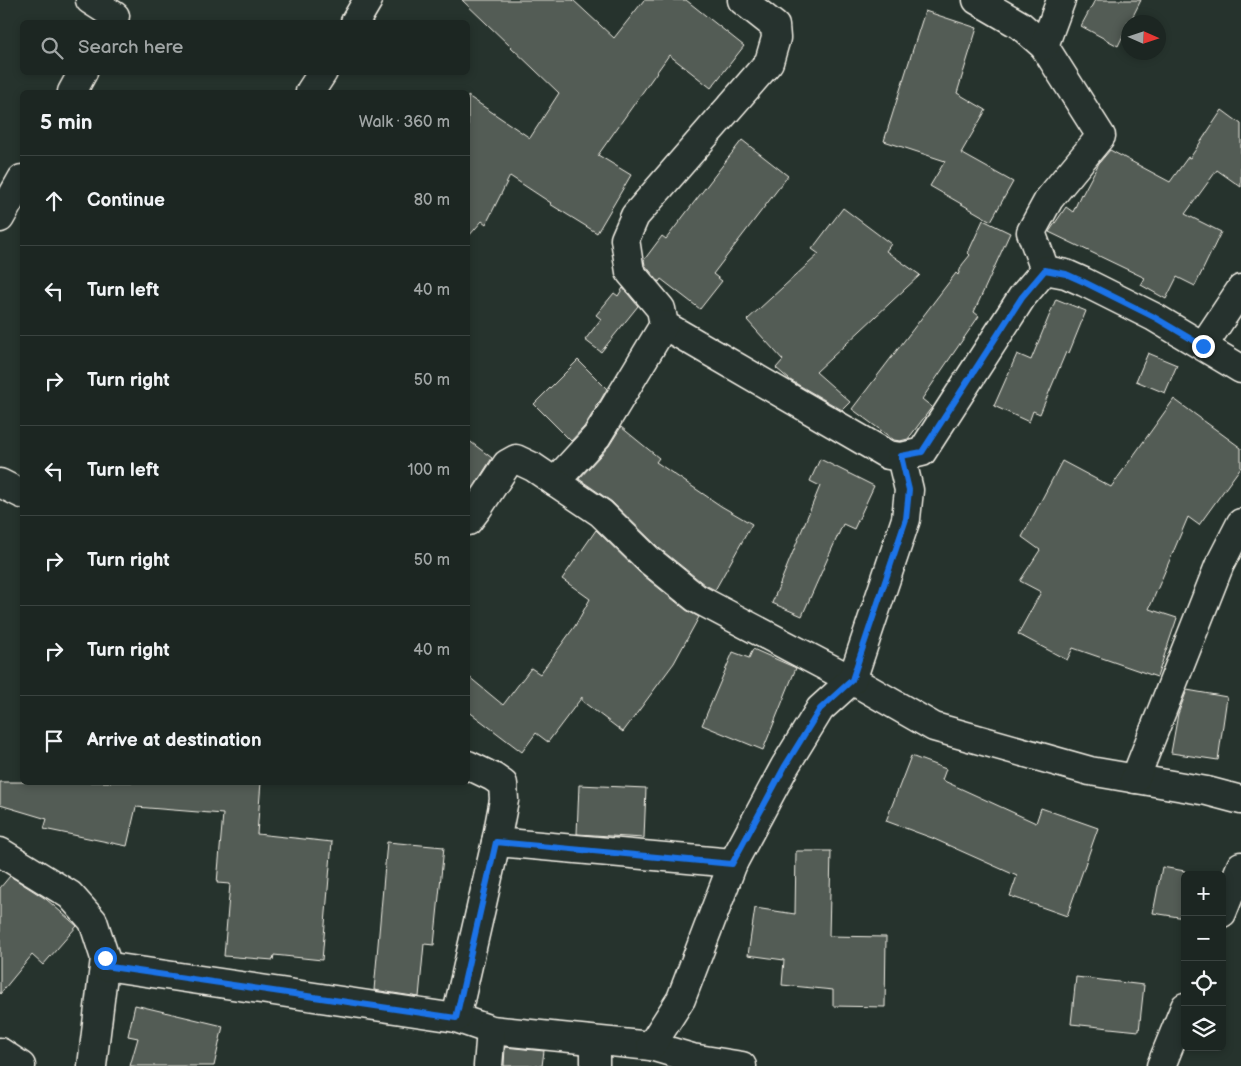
<!DOCTYPE html>
<meta charset="utf-8">
<style>
:root{--surface:#1c2622;--page:#252e2a;--text:#f1f3f6;--muted:#a0a5a5;--line:#3a4340}
body{margin:0;font-family:"Balsamiq Sans",sans-serif;background:var(--page);color:var(--text)}
.controls{position:absolute;right:15px;bottom:15px;display:grid;overflow:hidden;border-radius:8px;box-shadow:0 2px 8px #0003}
.controls button{width:45px;height:45px;display:grid;place-items:center;padding:0;border:0;border-bottom:1px solid var(--line);background:var(--surface);color:var(--text);font:25px sans-serif}
.compass{position:absolute;left:1121px;top:15px;width:45px;height:45px;border-radius:50%;background:var(--surface);box-shadow:0 2px 8px #0003;rotate:93deg}
.stop{position:absolute;width:15px;height:15px;margin:-11px;border:4px solid #1a73e8;border-radius:50%;background:#fff}
.stop.end{background:#1a73e8;border-color:#fff;box-shadow:0 1px 5px #0008}
.list{margin:0;padding:0;list-style:none}
h2{display:flex;justify-content:space-between;align-items:center;height:65px;margin:0;padding:0 20px;font-size:21px}
h2 small{font-size:16px;font-weight:400;color:var(--muted)}
.list li{display:grid;grid-template-columns:32px 1fr auto;gap:15px;align-items:center;box-sizing:border-box;height:90px;padding:0 20px;border-top:1px solid var(--line)}
.list b{display:block;font-size:19px;white-space:nowrap}
.list em{font-size:16px;font-style:normal;color:var(--muted)}
.icon{flex:none;width:28px;height:28px;fill:none;stroke:currentColor;stroke-width:2;stroke-linecap:round;stroke-linejoin:round}
.map{position:relative;flex:none;width:1241px;height:1066px;overflow:hidden}
.search{position:absolute;background:var(--surface);box-shadow:0 2px 8px #0003;left:20px;top:20px;width:450px;height:55px;display:flex;align-items:center;gap:12px;box-sizing:border-box;padding:0 18px;border-radius:8px;color:var(--muted);font-size:19px}
.panel{position:absolute;background:var(--surface);box-shadow:0 2px 8px #0003;left:20px;top:90px;width:450px;height:695px;border-radius:8px}
.map>svg:first-child{display:block}
.building{fill:#525c55;stroke:#f4f1e8}
.lines{fill:none;stroke-linecap:round;stroke-linejoin:round}
.minor-casing{stroke:#f4f1e8;stroke-width:31}
.minor{stroke:#26332d;stroke-width:28}
.route{stroke:#1a73e8;stroke-width:6}
</style>
<div class="map">
<svg width="1241" height="1066" viewBox="0 0 1241 1066">
<rect width="100%" height="100%" fill="#26332d"/>
<filter id="ink" filterUnits="userSpaceOnUse"><feTurbulence type="fractalNoise" baseFrequency=".02" numOctaves="2"/><feDisplacementMap in="SourceGraphic" scale="10" xChannelSelector="R" yChannelSelector="G"/><feConvolveMatrix kernelMatrix="1 2 1 2 8 2 1 2 1" color-interpolation-filters="sRGB"/></filter>
<g filter="url(#ink)">
<g class="building">
<polygon points="462,0 573,0 614,38 644,0 686,0 744,46 711,88 669,55 598,155 631,175 597,233 550,204 551,203 510,176 486,224 482,221 468,237 468,96 530,138 559,93"/>
<polygon points="1095,0 1141,0 1130,22 1128,22 1128,25 1118,46 1081,26"/>
<polygon points="925,11 977,28 957,93 986,110 961,153 1013,182 991,221 930,186 945,161 884,141"/>
<polygon points="1222,110 1241,124 1241,187 1217,170 1185,214 1221,232 1195,286 1177,277 1166,299 1141,285 1145,278 1049,232 1066,207 1073,212 1081,194 1082,195 1099,163 1110,150 1170,182 1188,157 1190,158"/>
<polygon points="742,140 788,176 713,274 722,281 700,309 661,279 659,282 645,265 644,260 662,236 666,239"/>
<polygon points="843,208 891,244 886,251 920,275 816,372 850,402 842,410 790,380 776,368 783,360 747,320 819,254 812,249"/>
<polygon points="983,220 1010,233 974,312 979,316 922,399 932,407 908,439 900,441 894,440 852,409 956,273 958,275 962,265 970,255 968,253"/>
<polygon points="623,288 638,306 601,352 585,340 601,319 596,315 614,293 618,296"/>
<polygon points="1056,299 1086,311 1069,353 1066,352 1040,414 1033,411 1029,422 994,406 1017,354 1031,360"/>
<polygon points="1148,353 1177,365 1165,393 1136,381"/>
<polygon points="578,360 607,389 600,401 595,406 596,408 584,427 571,441 534,404"/>
<polygon points="1174,399 1241,448 1241,467 1199,525 1188,517 1149,609 1177,618 1157,677 1073,648 1067,660 1018,634 1041,592 1020,581 1040,550 1022,537 1062,461 1111,487"/>
<polygon points="621,427 659,458 656,462 721,506 752,524 715,590 705,585 659,548 612,502 579,479 609,446"/>
<polygon points="468,440 492,458 468,496"/>
<polygon points="820,459 874,486 854,529 843,524 802,616 772,603 820,486 810,481"/>
<polygon points="596,530 639,572 686,610 699,617 674,663 623,732 582,701 582,697 548,742 536,733 522,752 468,711 468,676 503,705 531,668 540,674 575,626 590,599 562,579"/>
<polygon points="753,649 796,668 763,750 702,725 733,652 749,658"/>
<polygon points="1187,690 1227,697 1218,760 1171,753 1178,714"/>
<polygon points="911,756 946,769 942,780 1036,823 1041,808 1098,828 1067,916 1010,896 1017,876 932,838 886,821"/>
<polygon points="0,782 261,782 257,834 332,842 322,960 274,955 273,960 224,956 230,884 217,883 223,814 136,807 127,846 44,829 47,819 0,805"/>
<polygon points="579,785 646,788 644,838 577,834"/>
<polygon points="387,842 444,847 434,945 424,944 419,997 374,990"/>
<polygon points="796,851 831,851 829,936 886,937 885,1007 833,1006 833,990 782,985 784,960 748,955 755,908 795,914"/>
<polygon points="1162,867 1185,871 1185,918 1153,913"/>
<polygon points="10,876 46,899 77,926 43,965 32,955 0,994 0,888"/>
<polygon points="1076,977 1144,985 1139,1031 1071,1024"/>
<polygon points="135,1005 223,1026 214,1066 130,1066 138,1038 128,1036"/>
<polygon points="505,1047 544,1051 542,1066 504,1066"/>
</g>
<g class="lines">
<g class="minor-casing">
<g id="minor">
<polyline points="90,0 115,16"/>
<polyline points="742,0 775,26 776,38 769,62 635,216 625,239 630,272 661,309 664,325 888,455 901,457 922,452 1022,297 1045,270 1031,232 1049,199 1101,136 1044,46 1020,25 977,0"/>
<polyline points="355,22 368,0"/>
<polyline points="1044,46 1061,0"/>
<polyline points="72,92 83,72"/>
<polyline points="310,92 323,72"/>
<polyline points="0,218 22,179"/>
<polyline points="1045,270 1066,274 1084,282 1154,317 1241,369"/>
<polyline points="1203,346 1241,289"/>
<polyline points="555,482 597,436 664,325"/>
<polyline points="0,483 22,494"/>
<polyline points="468,521 478,508 507,464 516,459 533,467 601,513 649,560 696,598 852,680 934,727 1090,771 1207,791 1241,800"/>
<polyline points="1135,779 1219,566 1241,523"/>
<polyline points="496,842 733,863"/>
<polyline points="0,852 70,895 93,921 105,958 92,1066"/>
<polyline points="1222,913 1241,866"/>
<polyline points="105,966 456,1018 491,1030 651,1046 692,1058 742,1066"/>
<polyline points="456,1018 496,842 504,800 503,784 493,777 468,765"/>
<polyline points="651,1046 681,999 733,863 785,766 820,709 852,680 906,519 909,490 901,457"/>
<polyline points="0,1052 21,1066"/>
<polyline points="488,1066 491,1030"/>
<polyline points="595,1066 595,1041"/>
<polyline points="1161,1066 1185,1007"/>
</g>
</g>
<use href="#minor" class="minor"/>
</g>
</g>
<g class="lines" filter="url(#ink)">
<polyline class="route" points="105,958 104,966 456,1018 496,842 732,864 785,766 820,709 852,680 906,519 909,490 901,456 922,452 1022,297 1045,270 1066,274 1084,282 1154,317 1203,346"/>
</g>
</svg>
<div class="controls">
<button>+</button>
<button>−</button>
<button><svg class="icon" aria-label="locate" viewBox="0 0 24 24"><circle cx="12" cy="12" r="6"/><path d="M12 2v4M12 18v4M2 12h4M18 12h4"/></svg></button>
<button><svg class="icon" aria-label="layers" viewBox="0 0 24 24"><path d="M12 4l9 5-9 5-9-5zM3 14l9 5 9-5"/></svg></button>
</div>
<svg class="compass" viewBox="-18 -18 36 36"><path d="M0-13l5 13h-10z" fill="#e53935"/><path d="M0 13l5-13h-10z" fill="#a0a5a5"/></svg>
<div class="stop" style="left:105px;top:958px"></div>
<div class="stop end" style="left:1203px;top:346px"></div>
<div class="search"><svg class="icon" aria-label="search" viewBox="0 0 24 24"><circle cx="10" cy="10" r="6"/><path d="M15 15l6 6"/></svg>Search here</div>
<section class="panel">
<h2>5 min<small>Walk · 360 m</small></h2>
<ul class="list">
<li><svg class="icon" aria-label="ahead" viewBox="0 0 24 24"><path d="M12 20V5M6 11l6-6 6 6"/></svg><div><b>Continue</b></div><em>80 m</em></li>
<li><svg class="icon" aria-label="left" viewBox="0 0 24 24"><path d="M17 20v-9H6M10 6l-5 5 5 5"/></svg><div><b>Turn left</b></div><em>40 m</em></li>
<li><svg class="icon" aria-label="right" viewBox="0 0 24 24"><path d="M7 20v-9h11M14 6l5 5-5 5"/></svg><div><b>Turn right</b></div><em>50 m</em></li>
<li><svg class="icon" aria-label="left" viewBox="0 0 24 24"><path d="M17 20v-9H6M10 6l-5 5 5 5"/></svg><div><b>Turn left</b></div><em>100 m</em></li>
<li><svg class="icon" aria-label="right" viewBox="0 0 24 24"><path d="M7 20v-9h11M14 6l5 5-5 5"/></svg><div><b>Turn right</b></div><em>50 m</em></li>
<li><svg class="icon" aria-label="right" viewBox="0 0 24 24"><path d="M7 20v-9h11M14 6l5 5-5 5"/></svg><div><b>Turn right</b></div><em>40 m</em></li>
<li><svg class="icon" aria-label="arrive" viewBox="0 0 24 24"><path d="M6 21V4h12l-3 4 3 4H6"/></svg><div><b>Arrive at destination</b></div></li>
</ul>
</section>
</div>
